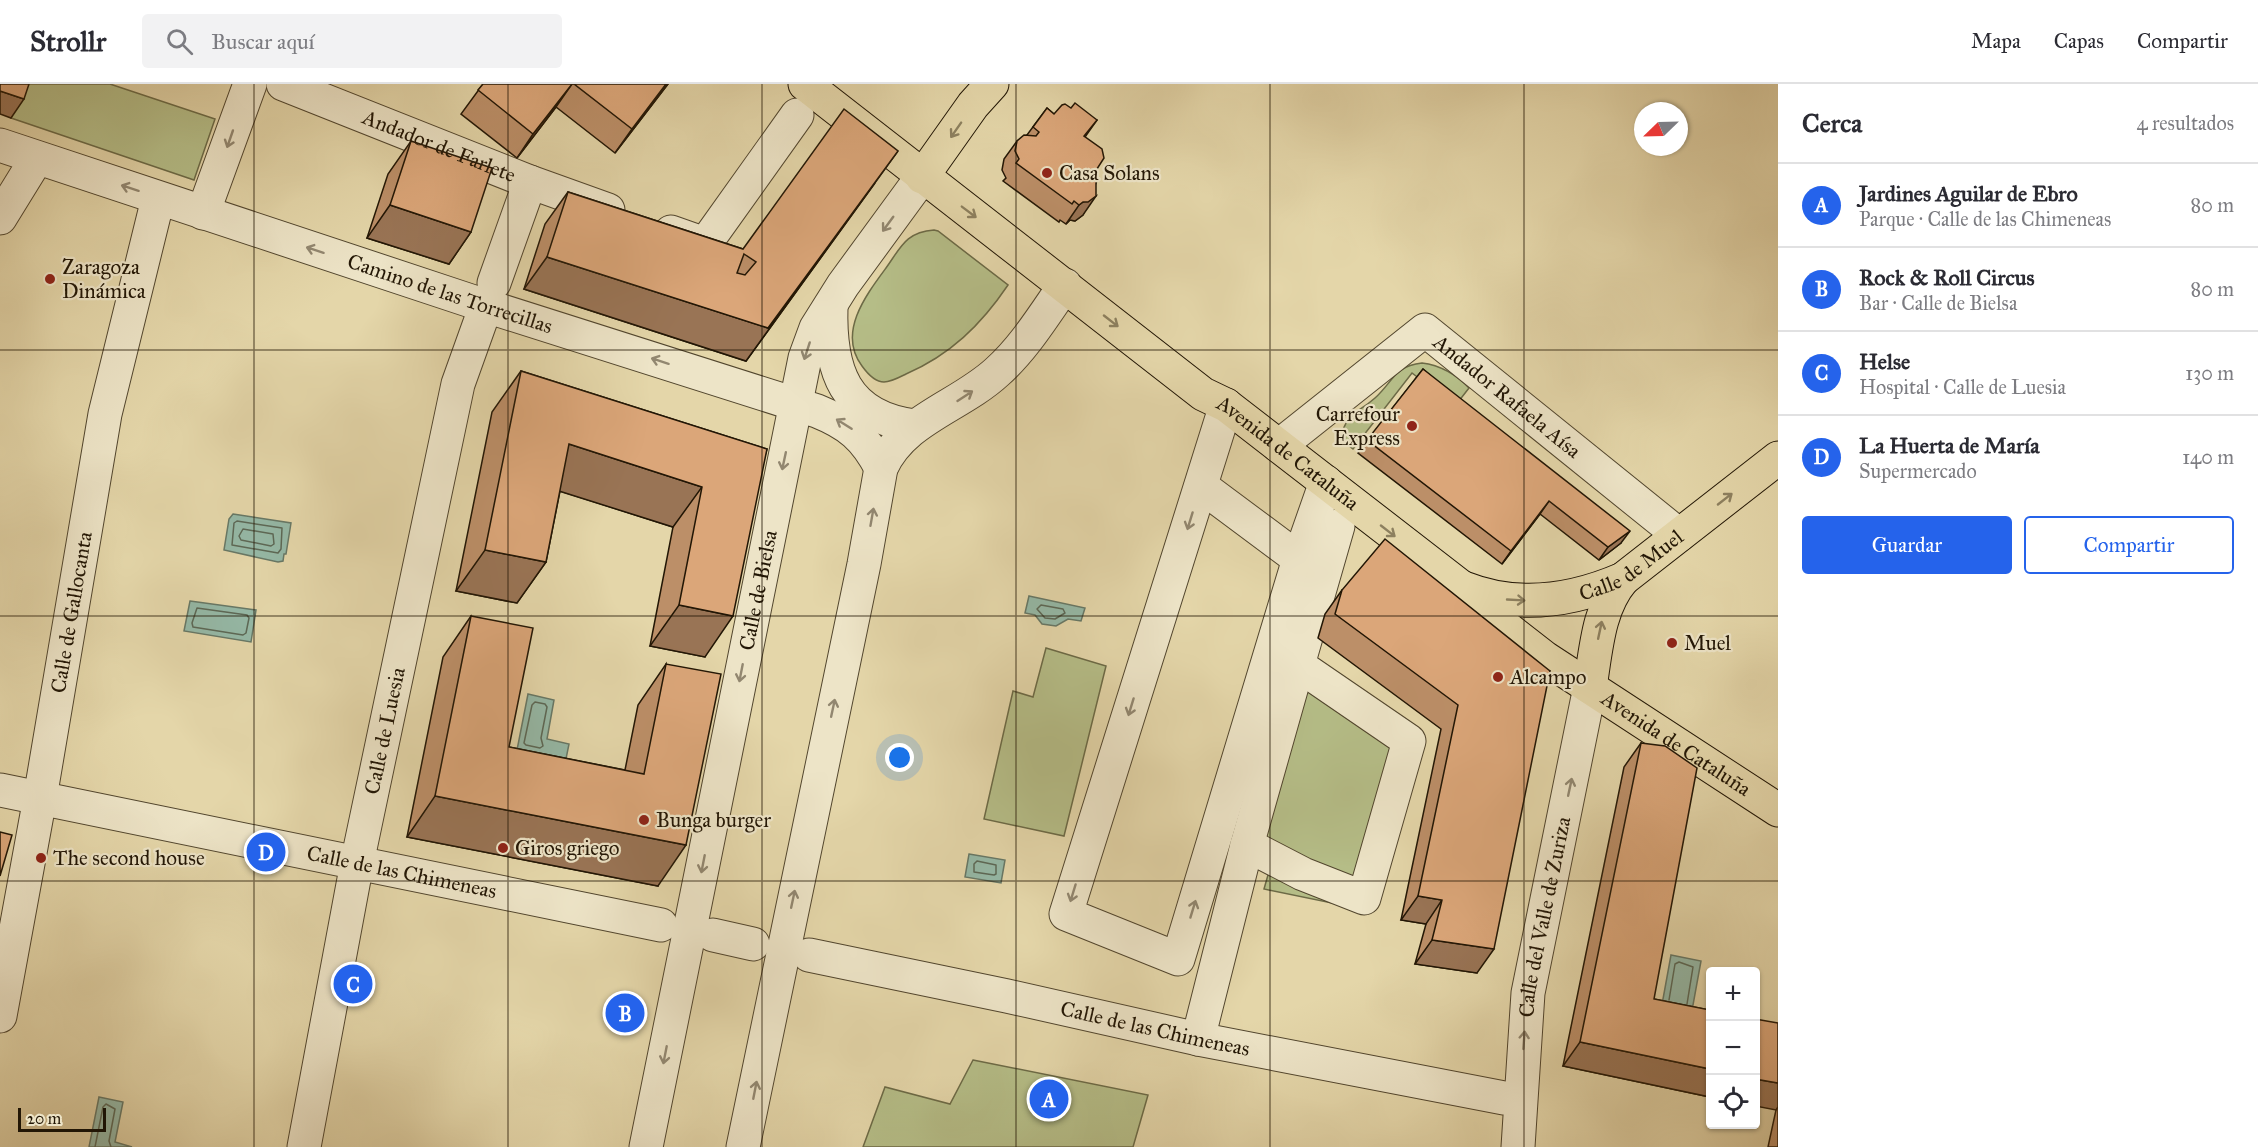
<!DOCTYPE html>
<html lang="es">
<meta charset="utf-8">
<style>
:root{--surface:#fff;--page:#f2f2f3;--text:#2b2b33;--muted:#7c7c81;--line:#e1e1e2;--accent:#2563eb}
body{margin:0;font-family:"IM FELL Great Primer",serif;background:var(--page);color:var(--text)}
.controls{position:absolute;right:18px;bottom:18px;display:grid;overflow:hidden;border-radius:6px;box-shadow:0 2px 4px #0004}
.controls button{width:54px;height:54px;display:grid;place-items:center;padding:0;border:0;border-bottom:2px solid var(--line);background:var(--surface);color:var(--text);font:30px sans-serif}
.compass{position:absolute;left:1634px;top:18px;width:54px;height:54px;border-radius:50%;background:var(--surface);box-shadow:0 2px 4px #0004;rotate:247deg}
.scale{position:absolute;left:18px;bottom:15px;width:88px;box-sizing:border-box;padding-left:6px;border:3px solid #221605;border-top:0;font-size:16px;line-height:21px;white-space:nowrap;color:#221605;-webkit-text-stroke:4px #ede4c7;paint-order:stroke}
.you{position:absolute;left:900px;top:674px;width:21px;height:21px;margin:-15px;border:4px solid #fff;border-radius:50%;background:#1a73e8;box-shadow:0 0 0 9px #1a73e833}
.badge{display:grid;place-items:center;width:39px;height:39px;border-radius:50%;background:var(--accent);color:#fff;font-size:20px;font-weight:700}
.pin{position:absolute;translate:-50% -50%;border:3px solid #fff;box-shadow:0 2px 6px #0006}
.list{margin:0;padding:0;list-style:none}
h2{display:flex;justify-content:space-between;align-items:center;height:78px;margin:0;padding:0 24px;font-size:26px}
h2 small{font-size:20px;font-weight:400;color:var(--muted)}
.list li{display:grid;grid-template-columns:39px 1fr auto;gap:18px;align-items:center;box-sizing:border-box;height:84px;padding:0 24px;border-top:2px solid var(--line)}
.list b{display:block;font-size:22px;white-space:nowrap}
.list p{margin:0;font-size:20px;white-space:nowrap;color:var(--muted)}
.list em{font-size:20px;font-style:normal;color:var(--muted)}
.actions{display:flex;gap:12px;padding:18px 24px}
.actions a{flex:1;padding:14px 0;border:2px solid var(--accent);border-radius:6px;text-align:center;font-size:21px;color:var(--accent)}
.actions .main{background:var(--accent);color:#fff}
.icon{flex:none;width:33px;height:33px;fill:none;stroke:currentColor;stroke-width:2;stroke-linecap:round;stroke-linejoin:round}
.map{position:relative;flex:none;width:1778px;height:1063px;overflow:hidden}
header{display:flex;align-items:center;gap:36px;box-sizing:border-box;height:84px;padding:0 30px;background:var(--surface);border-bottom:2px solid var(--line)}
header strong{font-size:28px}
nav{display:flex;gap:33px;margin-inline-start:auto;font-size:21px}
.search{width:420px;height:54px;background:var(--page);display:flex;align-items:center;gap:15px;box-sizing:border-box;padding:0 21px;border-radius:6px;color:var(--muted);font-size:22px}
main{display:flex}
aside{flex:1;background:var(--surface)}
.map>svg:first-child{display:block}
.green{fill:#b5bd87;stroke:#6c6a46;stroke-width:1.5}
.water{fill:#95b9a7;stroke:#677866;stroke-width:1.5}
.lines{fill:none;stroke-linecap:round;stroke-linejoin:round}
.shore{stroke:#5c6856;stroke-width:1.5}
.minor-casing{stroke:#52462e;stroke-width:35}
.major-casing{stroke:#221605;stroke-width:35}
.minor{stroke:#ede4c7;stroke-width:33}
.major{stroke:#e4d6a9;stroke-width:33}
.wall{fill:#bc8f68;stroke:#221605;stroke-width:1.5}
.shaded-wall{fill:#997455;stroke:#221605;stroke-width:1.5}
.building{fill:#dba679;stroke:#221605;stroke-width:1.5;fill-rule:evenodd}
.oneway{stroke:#8d805f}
.oneway2{stroke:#928770}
.grid{fill:none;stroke:#221605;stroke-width:1.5;stroke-opacity:0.55}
.poi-dot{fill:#8f2418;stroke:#ede4c7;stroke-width:2}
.labels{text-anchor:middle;stroke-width:4.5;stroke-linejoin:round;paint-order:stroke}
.street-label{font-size:21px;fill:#221605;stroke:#ede4c7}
.poi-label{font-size:21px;fill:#221605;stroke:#ede4c7;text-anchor:start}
</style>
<header>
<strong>Strollr</strong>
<div class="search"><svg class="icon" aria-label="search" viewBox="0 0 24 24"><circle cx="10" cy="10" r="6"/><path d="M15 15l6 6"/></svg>Buscar aquí</div>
<nav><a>Mapa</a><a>Capas</a><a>Compartir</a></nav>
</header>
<main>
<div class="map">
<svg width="1778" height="1063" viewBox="0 0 1778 1063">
<rect width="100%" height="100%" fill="#e4d6a9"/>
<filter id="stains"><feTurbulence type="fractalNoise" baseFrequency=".00333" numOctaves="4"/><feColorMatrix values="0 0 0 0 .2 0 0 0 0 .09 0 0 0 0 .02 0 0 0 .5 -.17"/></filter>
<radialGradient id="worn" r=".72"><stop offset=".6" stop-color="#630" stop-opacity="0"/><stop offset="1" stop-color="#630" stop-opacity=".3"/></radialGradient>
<g class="green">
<polygon points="23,0 110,0 215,35 194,96 11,34"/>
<path d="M934,146l4,1 70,54c-27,40 -58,70 -102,89 -6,3 -15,8 -22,8 -9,0 -17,-9 -22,-16 -25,-33 4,-71 24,-98 15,-21 20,-36 48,-38z"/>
<path d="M1422,279c18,2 35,12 47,25l-14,18 -43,-33 -59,76 -13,-10c8,-29 16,-24 35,-41 18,-16 19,-32 47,-35z"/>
<polygon points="1046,564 1106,582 1064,752 984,735 1013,607 1033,613"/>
<polygon points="1306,600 1404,661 1356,824 1264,805 1274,770 1252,759"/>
<polygon points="973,976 1148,1011 1133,1063 863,1063 885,1003 950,1020"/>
</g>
<g class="water">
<polygon points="233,430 291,439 286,470 284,470 283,477 278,478 224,466 229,435"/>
<polygon points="1029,512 1085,524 1081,537 1068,535 1056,542 1042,540 1035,531 1025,529"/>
<polygon points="190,517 256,526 251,558 184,547"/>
<polygon points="528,610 554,616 547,655 569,660 566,675 517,666"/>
<polygon points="969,770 1005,776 1001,799 965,793"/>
<polygon points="1671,871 1701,877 1691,932 1661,926"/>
<polygon points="99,1013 123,1018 115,1058 132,1063 89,1063"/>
</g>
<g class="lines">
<g class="shore">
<polygon points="237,437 282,444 281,465 278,469 232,461 234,439"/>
<polygon points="243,445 273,450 274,460 271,462 241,456 239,452"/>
<polygon points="1041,521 1063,525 1065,529 1055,535 1045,534 1037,525"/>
<polygon points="197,524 247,531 249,534 246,549 243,551 193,543 192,539"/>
<polygon points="535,618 545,620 547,623 541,654 543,662 540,664 526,661 524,659 532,621"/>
<polygon points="977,777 996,781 996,790 994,791 974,788 974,780"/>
<polyline points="1669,916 1675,880 1679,878 1693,883 1687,920"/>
<polyline points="95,1063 103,1023 106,1020 115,1025 109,1057 111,1063"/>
</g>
<g class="minor-casing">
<g id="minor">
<path id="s1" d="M283,0l247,98 78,28"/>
<path id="s2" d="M0,61l486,161 331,105c32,13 48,26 64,57"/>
<polyline points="203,129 250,0"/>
<polyline points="0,134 37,74"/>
<polyline points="671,148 705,160 797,31"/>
<polyline points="494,199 530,98"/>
<path d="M831,222c-2,64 13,111 84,120"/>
<polyline points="1226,321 1066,830 1178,875 1299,475 1326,398"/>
<path id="s3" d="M1279,362l146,-116 254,205"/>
<polyline points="1201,402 1299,475"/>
<path id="s4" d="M0,706l661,135"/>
<polyline points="1247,761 1298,581"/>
<polyline points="713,851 753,860"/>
<path id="s5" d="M809,871l198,41 191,43 306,59"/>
<path id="s6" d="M0,932l40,-218 65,-384 50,-203"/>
<polyline points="1198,955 1247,761 1303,790 1364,814 1409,657 1298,581 1338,442"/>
<path id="s7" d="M304,1063l53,-284 101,-479 24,-67"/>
<path id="s8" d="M646,1063l159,-789 11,-30 27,-43 79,-108"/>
<path d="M743,1063l121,-583 17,-96c22,-49 78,-61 116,-96 27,-24 47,-57 68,-87"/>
<path id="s9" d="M1518,1063l10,-154 62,-306"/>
</g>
</g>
<g class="major-casing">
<g id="major">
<path id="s10" d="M805,0l398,310 23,11 234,181 26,26 59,46 233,152"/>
<polyline points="922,93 973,21 992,0"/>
<path id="s11" d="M1464,504c53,21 108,13 159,-9l155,-121"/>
<path d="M1590,603c6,-37 8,-79 33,-108"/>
</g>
</g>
<use href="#minor" class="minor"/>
<use href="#major" class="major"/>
</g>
<g class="wall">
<polygon points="483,0 668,0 615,69 556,23 517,74 461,30"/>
<polygon points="1047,24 1054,30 1071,24 1097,36 1085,53 1093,91 1096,99 1083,131 1075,137 1070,136 1066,140 1060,136 1059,138 1003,97 1006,94 1002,86 1004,75 1017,57 1027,51"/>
<polygon points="411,57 471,148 449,180 367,154 388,90"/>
<polygon points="875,99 746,277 524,205 545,140 568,108 743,165"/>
<polygon points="1423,285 1621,459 1599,476 1540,430 1502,480 1358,369"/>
<polygon points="521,287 767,365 705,573 650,562 673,443 560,407 546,478 517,519 456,507 492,328"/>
<polygon points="1342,506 1550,587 1477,889 1415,880 1426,840 1401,836 1441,645 1318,554 1325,530"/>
<polygon points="471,532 509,663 625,686 638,621 666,580 658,802 407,753 443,573"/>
<polygon points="1641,659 1654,915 1710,926 1710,1013 1563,982 1624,683"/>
<polygon points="1778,939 1778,1063 1768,1063 1776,1026"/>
</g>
<g class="shaded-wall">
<polygon points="572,0 556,23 517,74 533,50"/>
<polygon points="666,0 668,0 615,69 632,45"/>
<polygon points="0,7 24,15 11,34 0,30"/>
<polygon points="898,67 746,277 524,205 547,173 768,244"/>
<polygon points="1096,112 1083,131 1075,137 1070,136 1066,140 1079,121 1083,118"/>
<polygon points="390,121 471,148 449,180 367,154"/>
<polygon points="569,360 702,403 673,443 540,401"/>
<polygon points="1549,417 1540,430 1502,480 1511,467"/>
<polygon points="1630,447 1621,459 1599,476 1608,463"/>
<polygon points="485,466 546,478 517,519 456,507"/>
<polygon points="679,521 733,532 705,573 650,562"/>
<polygon points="435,712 686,761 658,802 407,753"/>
<polygon points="1418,812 1442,816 1426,840 1401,836"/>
<polygon points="1432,856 1494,865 1477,889 1415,880"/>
<polygon points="1580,958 1710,985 1710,1013 1563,982"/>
<polygon points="1755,995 1778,999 1778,1023 1776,1026 1755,1022"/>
</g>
<g class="building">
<polygon points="0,0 29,0 24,15 0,7"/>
<polygon points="483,0 572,0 533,50 478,6"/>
<polygon points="574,0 666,0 632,45"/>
<polygon points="1075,19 1097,36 1084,52 1102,65 1104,74 1093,91 1098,95 1096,99 1096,112 1088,118 1083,118 1079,121 1074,117 1072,120 1016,79 1019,75 1015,67 1017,57 1024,51 1036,52 1039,48 1033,43 1047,24 1054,30 1062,21 1065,20 1071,24"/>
<path d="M844,25l54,42 -130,177 -221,-71 21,-65 175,57zM744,170l12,8 -11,13 -8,-2z"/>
<polygon points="411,57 492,84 471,148 390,121"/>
<polygon points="1423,285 1630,447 1608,463 1549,417 1511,467 1367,356"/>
<polygon points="521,287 767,365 733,532 679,521 702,403 569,360 546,478 485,466"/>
<polygon points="1385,455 1550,587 1494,865 1432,856 1442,816 1418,812 1458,621 1335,530 1342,506"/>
<polygon points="471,532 533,544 509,663 644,690 666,580 721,590 686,761 435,712"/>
<polygon points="1641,659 1665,662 1697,684 1654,915 1710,926 1710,985 1580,958"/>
<polygon points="0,748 12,751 0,792"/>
<polygon points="1755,935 1778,939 1778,999 1755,995"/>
</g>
<defs><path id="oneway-shaft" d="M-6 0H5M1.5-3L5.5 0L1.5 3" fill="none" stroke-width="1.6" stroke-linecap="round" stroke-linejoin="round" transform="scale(1.5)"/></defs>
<g class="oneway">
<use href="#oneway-shaft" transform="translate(956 46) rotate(125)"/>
<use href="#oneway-shaft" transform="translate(969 128) rotate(37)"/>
<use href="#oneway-shaft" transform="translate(1111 237) rotate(38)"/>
<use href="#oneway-shaft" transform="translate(1725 415) rotate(-38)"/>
<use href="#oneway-shaft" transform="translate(1388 447) rotate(38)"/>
<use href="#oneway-shaft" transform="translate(1516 516) rotate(3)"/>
<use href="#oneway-shaft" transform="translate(1600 546) rotate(-78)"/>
</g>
<g class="oneway2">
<use href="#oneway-shaft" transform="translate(230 55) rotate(109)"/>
<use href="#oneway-shaft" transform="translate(130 104) rotate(-162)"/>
<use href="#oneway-shaft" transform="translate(888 140) rotate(126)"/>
<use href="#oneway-shaft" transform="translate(315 166) rotate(-162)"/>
<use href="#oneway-shaft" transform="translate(807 267) rotate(108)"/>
<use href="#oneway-shaft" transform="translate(660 277) rotate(-162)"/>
<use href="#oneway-shaft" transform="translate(965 312) rotate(-33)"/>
<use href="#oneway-shaft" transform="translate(844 340) rotate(-148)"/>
<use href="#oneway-shaft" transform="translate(784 377) rotate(102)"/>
<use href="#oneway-shaft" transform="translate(872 433) rotate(-80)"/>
<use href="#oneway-shaft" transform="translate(1190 437) rotate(107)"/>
<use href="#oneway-shaft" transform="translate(741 589) rotate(101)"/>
<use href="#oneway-shaft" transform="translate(1131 623) rotate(107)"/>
<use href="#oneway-shaft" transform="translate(833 624) rotate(-78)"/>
<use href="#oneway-shaft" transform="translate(1570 703) rotate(-78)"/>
<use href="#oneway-shaft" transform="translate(703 780) rotate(101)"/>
<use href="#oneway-shaft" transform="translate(1073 809) rotate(107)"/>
<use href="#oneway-shaft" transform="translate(793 815) rotate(-78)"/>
<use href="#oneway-shaft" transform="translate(1193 825) rotate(-73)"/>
<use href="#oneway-shaft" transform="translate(1524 956) rotate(-86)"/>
<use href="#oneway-shaft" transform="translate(665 971) rotate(101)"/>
<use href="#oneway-shaft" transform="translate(755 1006) rotate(-79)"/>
</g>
<path class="grid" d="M254,0v1063M508,0v1063M762,0v1063M1016,0v1063M1270,0v1063M1524,0v1063M0,266h1778M0,532h1778M0,797h1778"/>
<g class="poi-dot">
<circle cx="1047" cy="89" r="6"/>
<circle cx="50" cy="195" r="6"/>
<circle cx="1412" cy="342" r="6"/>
<circle cx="1672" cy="559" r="6"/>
<circle cx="1498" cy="593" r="6"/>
<circle cx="644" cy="736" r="6"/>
<circle cx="503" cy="764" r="6"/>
<circle cx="41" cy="774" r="6"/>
</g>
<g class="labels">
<g class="street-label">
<text dy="7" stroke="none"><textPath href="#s1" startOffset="168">Andador de Farlete</textPath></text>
<text dy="7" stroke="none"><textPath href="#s2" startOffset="474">Camino de las Torrecillas</textPath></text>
<text dy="7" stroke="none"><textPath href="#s3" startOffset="292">Andador Rafaela Aísa</textPath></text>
<text dy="7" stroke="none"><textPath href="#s10" startOffset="608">Avenida de Cataluña</textPath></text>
<text dy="7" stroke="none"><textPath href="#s11" startOffset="177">Calle de Muel</textPath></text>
<text dy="7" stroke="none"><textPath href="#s8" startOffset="568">Calle de Bielsa</textPath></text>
<text dy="7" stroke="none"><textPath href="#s6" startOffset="410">Calle de Gallocanta</textPath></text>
<text dy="7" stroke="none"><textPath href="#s7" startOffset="424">Calle de Luesia</textPath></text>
<text dy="7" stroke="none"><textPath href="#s10" startOffset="1094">Avenida de Cataluña</textPath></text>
<text dy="7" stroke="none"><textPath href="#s4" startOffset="410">Calle de las Chimeneas</textPath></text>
<text dy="7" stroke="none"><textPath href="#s9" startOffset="232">Calle del Valle de Zuriza</textPath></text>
<text dy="7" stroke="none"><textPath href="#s5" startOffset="354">Calle de las Chimeneas</textPath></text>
</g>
<g class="poi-label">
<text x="1059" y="96">Casa Solans</text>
<text x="62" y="190">Zaragoza<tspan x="62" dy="24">Dinámica</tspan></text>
<text x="1400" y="337" text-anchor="end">Carrefour<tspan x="1400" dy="24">Express</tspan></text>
<text x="1684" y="566">Muel</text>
<text x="1510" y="600">Alcampo</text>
<text x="656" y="743">Bunga burger</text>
<text x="515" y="771">Giros griego</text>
<text x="53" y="781">The second house</text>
</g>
</g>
<rect width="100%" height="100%" filter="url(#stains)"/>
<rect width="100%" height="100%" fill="url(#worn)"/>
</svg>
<div class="controls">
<button>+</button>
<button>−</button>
<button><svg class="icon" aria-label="locate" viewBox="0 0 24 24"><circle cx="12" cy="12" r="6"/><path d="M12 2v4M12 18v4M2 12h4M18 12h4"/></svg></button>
</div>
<svg class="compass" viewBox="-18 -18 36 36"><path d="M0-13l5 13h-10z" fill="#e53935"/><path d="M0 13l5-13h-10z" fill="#7c7c81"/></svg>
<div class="scale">20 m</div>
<div class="you"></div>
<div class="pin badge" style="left:1049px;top:1015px">A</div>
<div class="pin badge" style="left:625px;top:929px">B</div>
<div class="pin badge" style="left:353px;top:900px">C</div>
<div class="pin badge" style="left:266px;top:768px">D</div>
</div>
<aside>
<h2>Cerca<small>4 resultados</small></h2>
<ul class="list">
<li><span class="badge">A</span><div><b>Jardines Aguilar de Ebro</b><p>Parque · Calle de las Chimeneas</p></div><em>80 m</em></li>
<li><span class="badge">B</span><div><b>Rock &amp; Roll Circus</b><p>Bar · Calle de Bielsa</p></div><em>80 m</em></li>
<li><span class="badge">C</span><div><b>Helse</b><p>Hospital · Calle de Luesia</p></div><em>130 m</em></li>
<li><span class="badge">D</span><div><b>La Huerta de María</b><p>Supermercado</p></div><em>140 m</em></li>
</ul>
<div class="actions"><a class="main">Guardar</a><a>Compartir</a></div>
</aside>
</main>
